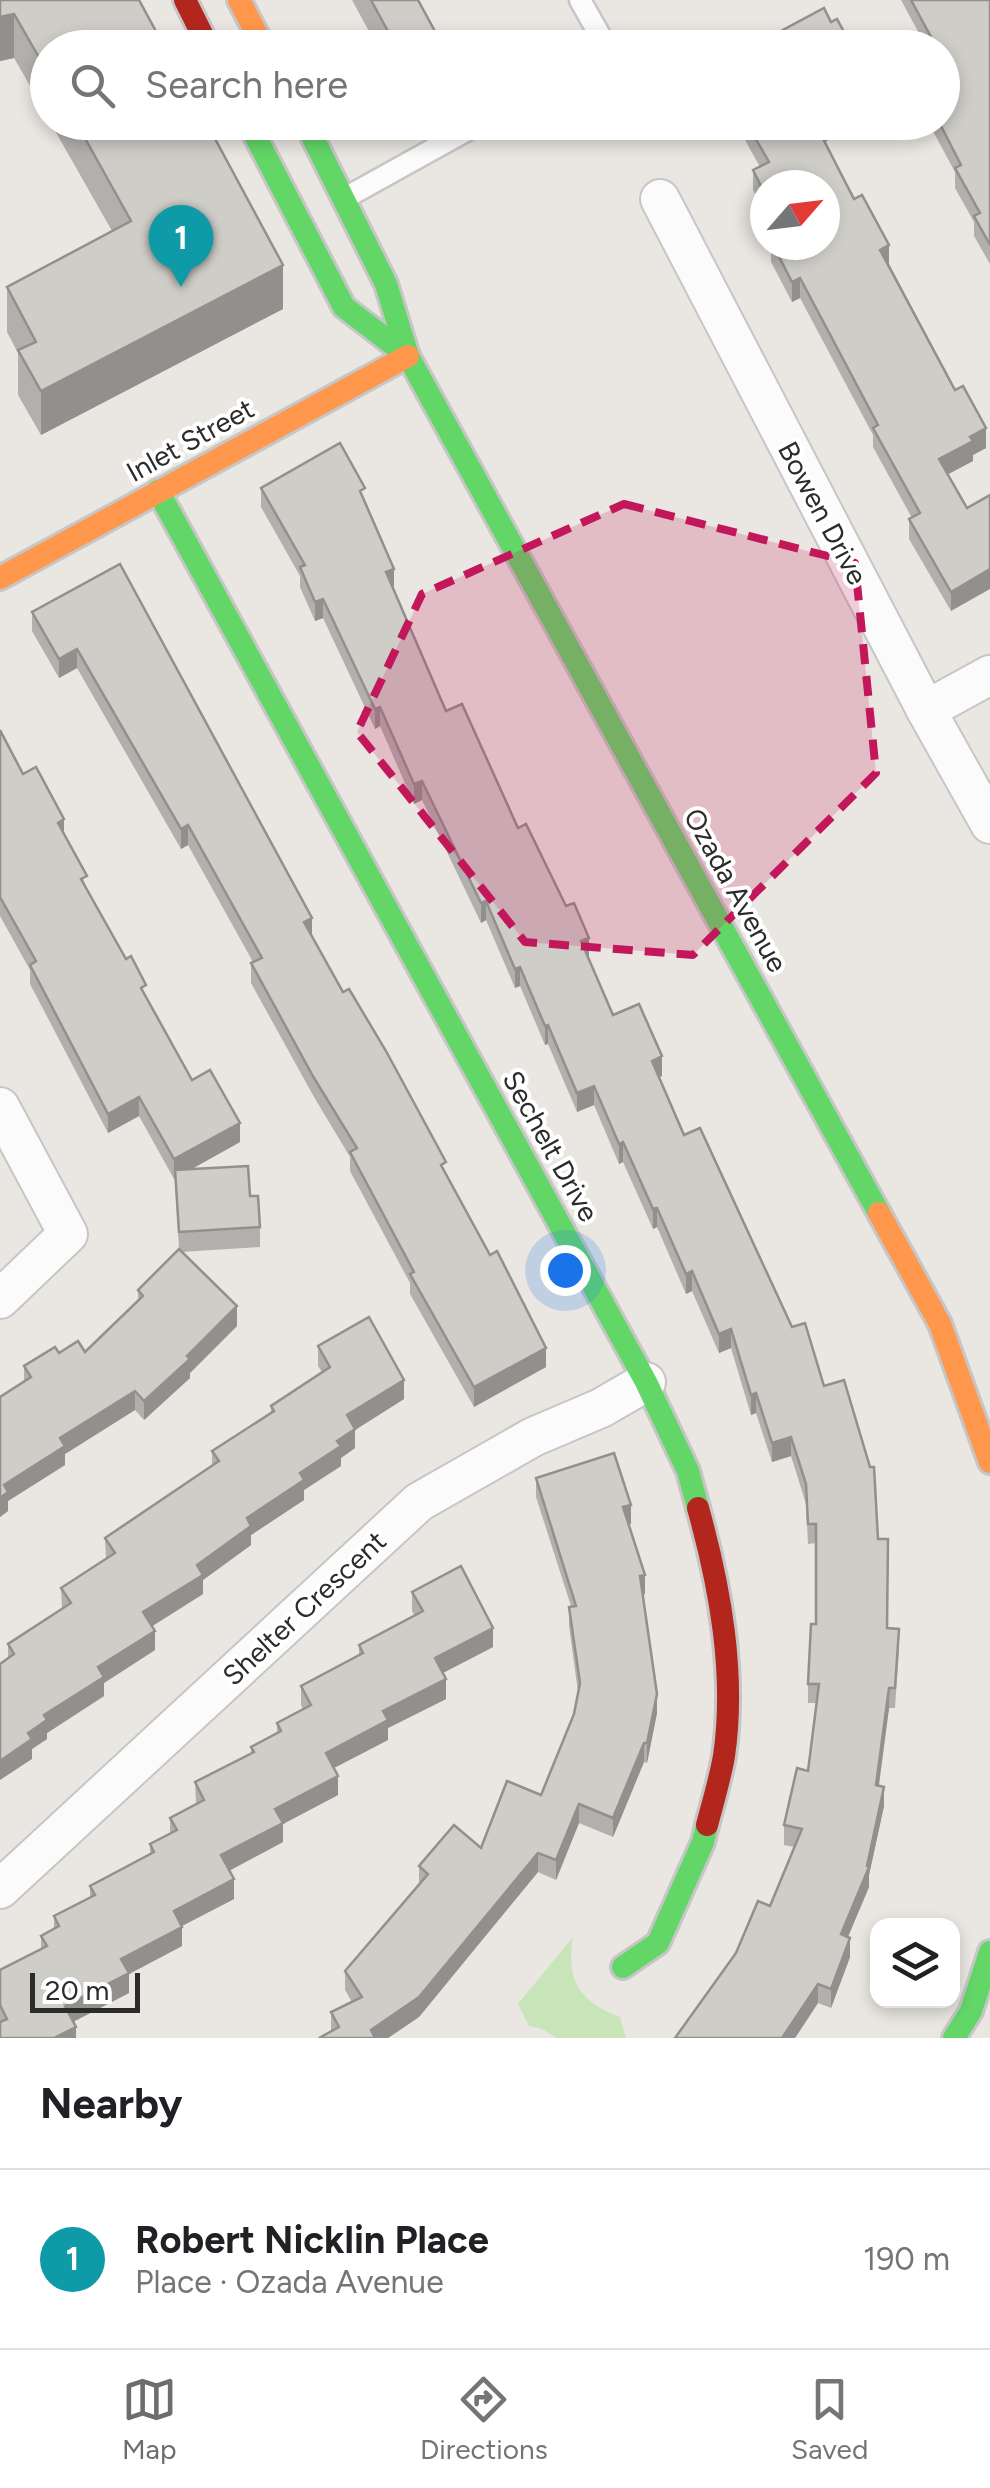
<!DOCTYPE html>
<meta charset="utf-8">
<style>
:root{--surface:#fff;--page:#f2f2f2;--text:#202124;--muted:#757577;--line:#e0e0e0;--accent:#6e6d6b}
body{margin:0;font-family:Figtree,sans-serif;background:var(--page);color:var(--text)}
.controls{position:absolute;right:30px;bottom:30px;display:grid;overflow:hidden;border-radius:20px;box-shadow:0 5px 15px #0003}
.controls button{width:90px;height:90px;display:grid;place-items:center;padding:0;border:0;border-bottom:2px solid var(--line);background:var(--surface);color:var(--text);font:50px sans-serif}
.compass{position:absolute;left:750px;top:170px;width:90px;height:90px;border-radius:50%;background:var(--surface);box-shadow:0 5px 15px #0003;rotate:62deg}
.scale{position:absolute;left:30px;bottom:25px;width:110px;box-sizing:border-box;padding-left:10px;border:5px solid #2b2b2b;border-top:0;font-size:28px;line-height:35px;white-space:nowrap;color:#2b2b2b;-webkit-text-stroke:8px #fff;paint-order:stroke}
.you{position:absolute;left:565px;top:1270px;width:35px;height:35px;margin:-25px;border:8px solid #fff;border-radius:50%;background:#1a73e8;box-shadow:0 0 0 15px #1a73e833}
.badge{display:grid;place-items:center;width:65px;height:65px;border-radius:50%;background:var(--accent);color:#fff;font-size:32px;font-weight:700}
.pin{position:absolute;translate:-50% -82px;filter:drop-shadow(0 2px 5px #0008)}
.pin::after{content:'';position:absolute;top:52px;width:35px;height:30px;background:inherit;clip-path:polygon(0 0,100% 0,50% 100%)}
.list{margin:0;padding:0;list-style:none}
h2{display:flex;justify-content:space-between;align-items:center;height:130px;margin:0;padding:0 40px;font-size:42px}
h2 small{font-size:32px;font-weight:400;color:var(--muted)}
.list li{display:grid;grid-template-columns:65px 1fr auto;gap:30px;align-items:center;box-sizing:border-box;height:180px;padding:0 40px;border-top:2px solid var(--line)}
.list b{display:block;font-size:38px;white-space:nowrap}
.list p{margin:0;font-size:32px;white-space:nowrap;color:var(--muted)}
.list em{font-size:32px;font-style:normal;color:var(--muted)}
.icon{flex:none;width:55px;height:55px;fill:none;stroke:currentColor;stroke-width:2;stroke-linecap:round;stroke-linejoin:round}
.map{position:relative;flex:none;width:990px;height:2038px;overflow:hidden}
.search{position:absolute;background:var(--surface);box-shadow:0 5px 15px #0003;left:30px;right:30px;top:30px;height:110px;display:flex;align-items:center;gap:25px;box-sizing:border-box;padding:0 35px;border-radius:55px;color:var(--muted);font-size:38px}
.sheet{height:310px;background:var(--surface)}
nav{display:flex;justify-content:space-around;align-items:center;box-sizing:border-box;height:140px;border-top:2px solid var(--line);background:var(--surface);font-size:28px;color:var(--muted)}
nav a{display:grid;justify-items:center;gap:5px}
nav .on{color:var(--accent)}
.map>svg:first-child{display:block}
.green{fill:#c8e5ba}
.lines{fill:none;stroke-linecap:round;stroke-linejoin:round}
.lane-casing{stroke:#c7c6c6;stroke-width:25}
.street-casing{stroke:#c7c6c6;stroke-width:42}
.fast-casing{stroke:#c7c6c6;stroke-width:28}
.slow-casing{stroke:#c7c6c6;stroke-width:28}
.jam-casing{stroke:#c7c6c6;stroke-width:28}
.lane{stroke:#fcfbfb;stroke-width:20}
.street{stroke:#fcfbfb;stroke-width:38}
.fast{stroke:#63d668;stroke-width:22}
.slow{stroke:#ff974d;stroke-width:22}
.jam{stroke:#b3261e;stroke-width:22}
.wall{fill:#b2b0ac}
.shaded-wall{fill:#91908c}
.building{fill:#cfcdc8;stroke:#91908c;stroke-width:2.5}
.marked{fill:#c2185b;fill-opacity:0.2;stroke:#c2185b;stroke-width:8;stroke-dasharray:20 12;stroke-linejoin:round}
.labels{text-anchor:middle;stroke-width:8;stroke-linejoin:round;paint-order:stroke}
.street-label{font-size:28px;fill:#2b2b2b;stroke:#fff}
</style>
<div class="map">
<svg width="990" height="2038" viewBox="0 0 990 2038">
<rect width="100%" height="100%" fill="#eae7e2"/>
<path class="green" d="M573,1937c-7,44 6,64 47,80l6,21h-69l-17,-10 -11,-2 -11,-22z"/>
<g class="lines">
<g class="lane-casing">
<g id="lane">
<polyline points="580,0 607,48"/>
<polyline points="345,198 482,122"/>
</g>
</g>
<g class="street-casing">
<g id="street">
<polyline points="660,199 926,710 990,824"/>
<polyline points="926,710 990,675"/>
<polyline points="0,1107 68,1234 0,1299"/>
<polyline points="0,1889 419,1502 533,1437 601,1408 646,1382"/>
</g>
</g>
<g class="fast-casing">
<g id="fast">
<polyline points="248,122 344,307 408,356"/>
<polyline points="305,122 386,284 408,356 879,1213"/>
<polyline points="158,491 646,1382 688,1471 698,1508"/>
<polyline points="623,1967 658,1943 703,1842 707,1825"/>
<polyline points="954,2038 971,2011 990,1952"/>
</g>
</g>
<g class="slow-casing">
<g id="slow">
<polyline points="239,0 264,48"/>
<polyline points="0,578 408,356"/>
<polyline points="879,1213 940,1324 990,1462"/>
</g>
</g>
<g class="jam-casing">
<g id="jam">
<polyline points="185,0 209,48"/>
<path d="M698,1508c22,79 38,166 26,248 -4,23 -11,46 -17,69"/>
</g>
</g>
<use href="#lane" class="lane"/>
<use href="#street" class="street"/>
<use href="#fast" class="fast"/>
<use href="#slow" class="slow"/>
<use href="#jam" class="jam"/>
</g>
<g class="wall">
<polygon points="0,0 48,48 48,117 14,58 0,61"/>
<polygon points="352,0 418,0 444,48 378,48"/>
<polygon points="901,0 990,0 990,264 974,236 974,222 955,188 955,172 928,122 942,122 942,48 927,48"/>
<polygon points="50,122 206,122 283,309 41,435 18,395 18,353 7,332 7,287 112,231"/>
<polygon points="735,122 861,122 825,142 986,448 973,455 973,461 948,474 967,508 951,611 909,539 909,519 912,518 873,447 873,435 800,298 792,302 771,262 771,245 825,245 765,185 765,213 753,190 753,170 760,167"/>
<polygon points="261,488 365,502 393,588 446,711 518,828 589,958 613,1015 662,1076 659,1077 684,1135 792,1327 824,1386 878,1539 887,1628 899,1649 895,1708 889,1708 879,1786 884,1806 869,1875 869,1887 848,1937 850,1957 831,2008 818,2003 795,2038 675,2038 770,1906 794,1847 784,1845 784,1825 808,1771 817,1703 808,1703 808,1684 816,1624 816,1543 808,1544 806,1504 791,1456 772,1462 756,1413 751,1415 731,1348 719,1353 692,1291 686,1294 657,1227 653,1229 623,1162 619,1164 594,1105 577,1112 548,1044 545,1045 520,986 515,988 486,920 481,923 422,800 414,804 380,726 375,729 323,618 315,621 300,587 300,576 261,507"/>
<polygon points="120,564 312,935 446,1174 546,1367 474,1407 410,1294 410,1283 350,1171 350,1157 314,1097 251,983 251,963 253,962 188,845 181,849 77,668 59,678 32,631 32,612"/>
<polygon points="0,730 23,774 64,835 87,888 192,1080 240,1142 191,1169 250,1196 260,1227 260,1247 181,1252 237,1326 190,1373 190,1378 144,1420 135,1410 65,1454 65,1465 8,1501 8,1511 0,1517 0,1397 24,1382 24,1366 59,1353 85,1352 138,1301 138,1290 179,1249 175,1178 174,1179 139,1116 108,1133 30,984 30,970 0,916"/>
<polygon points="318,1346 404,1399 355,1430 355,1448 341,1458 341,1466 304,1490 304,1500 251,1535 251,1545 203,1580 203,1594 152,1626 155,1650 104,1683 104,1696 47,1733 47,1739 32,1749 32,1759 8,1659 8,1644 62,1609 61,1588 106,1559 105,1538 212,1465 212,1451 271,1413 271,1406 322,1372 318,1366"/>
<polygon points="536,1478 631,1524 629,1525 645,1594 643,1595 657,1713 647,1763 644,1762 613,1837 579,1823 556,1880 538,1872 419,2017 388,2038 319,2038 331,2031 331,2012 352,2002 345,1990 345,1971 419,1884 419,1866 481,1848 541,1795 574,1714 578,1692 569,1626 569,1607 571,1606 536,1497"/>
<polygon points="412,1592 493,1647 443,1673 446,1699 388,1728 388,1740 334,1768 338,1795 283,1824 283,1842 229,1871 234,1899 182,1926 182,1946 129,1974 129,1993 73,2022 76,2038 0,2038 0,1970 41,1949 41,1936 54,1929 54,1916 90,1897 90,1886 150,1855 150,1844 170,1833 170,1818 196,1804 195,1782 251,1754 251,1747 277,1733 277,1723 303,1709 301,1705 301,1686 359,1656 359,1645 415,1616 412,1611"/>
</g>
<g class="shaded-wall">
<polygon points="14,14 14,58 0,61 0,17"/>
<polygon points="824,122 861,122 817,146 817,127"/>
<polygon points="889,245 889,265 880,250"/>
<polygon points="283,265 283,309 41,435 41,391"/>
<polygon points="800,278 800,298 792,302 792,282"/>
<polygon points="986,428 986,448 973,455 973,461 939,479 939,459 970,437"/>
<polygon points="394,569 394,588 386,572"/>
<polygon points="990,569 990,589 951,611 951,592"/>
<polygon points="323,599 323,618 315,621 315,602"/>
<polygon points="77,649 77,668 59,678 59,659"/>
<polygon points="380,707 380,726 375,729 375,709"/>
<polygon points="422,781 422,800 414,804 414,784"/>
<polygon points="64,819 64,839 58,823"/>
<polygon points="188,825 188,845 181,849 181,829"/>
<polygon points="486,901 486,920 481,923 481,903"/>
<polygon points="312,918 312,937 304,922"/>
<polygon points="589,938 589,958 581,941"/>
<polygon points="520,967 520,986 515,988 515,969"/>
<polygon points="548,1025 548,1044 545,1045 545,1026"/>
<polygon points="662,1056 662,1076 652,1080 652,1061"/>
<polygon points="594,1086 594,1105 577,1112 577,1093"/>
<polygon points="139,1097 139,1116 108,1133 108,1114"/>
<polygon points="240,1123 240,1142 174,1179 174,1159"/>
<polygon points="623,1142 623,1162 619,1164 619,1144"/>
<polygon points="657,1208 657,1227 653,1229 653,1209"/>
<polygon points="692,1271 692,1291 686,1294 686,1274"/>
<polygon points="237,1306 237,1326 190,1373 190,1378 144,1420 144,1401"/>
<polygon points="731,1329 731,1348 719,1353 719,1334"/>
<polygon points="546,1348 546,1367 474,1407 474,1387"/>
<polygon points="404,1380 404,1399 355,1430 355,1448 341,1458 341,1466 304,1490 304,1500 251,1535 251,1545 203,1580 203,1594 143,1632 143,1612 247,1518 337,1441 347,1415"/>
<polygon points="135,1391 135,1410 65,1454 65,1465 8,1501 8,1511 0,1517 0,1498 4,1485 60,1438"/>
<polygon points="756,1393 756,1413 751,1415 751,1395"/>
<polygon points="791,1437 791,1456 772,1462 772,1443"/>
<polygon points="631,1505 631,1524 623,1527 623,1507"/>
<polygon points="645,1575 645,1594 640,1595 640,1576"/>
<polygon points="493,1628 493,1647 435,1677 435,1658"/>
<polygon points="155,1631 155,1650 104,1683 104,1696 47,1733 47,1739 32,1749 32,1759 0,1780 0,1761 44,1715 98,1667"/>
<polygon points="446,1679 446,1699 388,1728 388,1740 326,1772 326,1753 383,1711"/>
<polygon points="889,1688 889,1708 876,1805 876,1785"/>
<polygon points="657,1694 657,1713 647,1763 647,1743"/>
<polygon points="644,1743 644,1762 613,1837 613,1818"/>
<polygon points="338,1776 338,1795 283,1824 283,1842 221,1875 221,1855 275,1809"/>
<polygon points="884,1787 884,1806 869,1875 869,1887 841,1953 841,1934 867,1866"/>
<polygon points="579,1804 579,1823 556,1880 556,1860"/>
<polygon points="538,1853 538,1872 419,2017 388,2038 371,2038 371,2030"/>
<polygon points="234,1879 234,1899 174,1930 174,1911"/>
<polygon points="182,1927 182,1946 129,1974 129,1993 65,2026 65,2006 121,1959"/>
<polygon points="850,1938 850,1957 831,2008 831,1989"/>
<polygon points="818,1984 818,2003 795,2038 782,2038"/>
<polygon points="76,2027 76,2038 54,2038"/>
</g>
<g class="building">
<polygon points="0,0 139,0 165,48 48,48 48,73 14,14 0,17"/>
<polygon points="371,0 418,0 444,48 397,48"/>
<polygon points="911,0 990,0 990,245 974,216 980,213 955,168 961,165 939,122 942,122 942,72 948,68 942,57 942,48 937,48"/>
<polygon points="824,8 831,22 837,19 851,45 846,48 749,48"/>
<polygon points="76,122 206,122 283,265 41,391 18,350 36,342 7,287 131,221"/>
<polygon points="746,122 824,122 817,127 854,199 862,195 889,245 880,250 955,390 963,386 986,428 970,437 973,441 939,459 967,508 990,495 990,569 951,592 909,519 920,513 873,428 878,425 800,278 792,282 773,245 825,245 825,185 765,185 765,194 753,170 769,162"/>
<polygon points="340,443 365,488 360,491 394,569 386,572 446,711 462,704 518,828 526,824 566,906 574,903 589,938 581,941 613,1015 639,1004 662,1056 652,1061 684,1135 700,1128 792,1327 805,1323 824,1386 844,1380 870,1467 874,1467 878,1539 888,1539 887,1628 899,1629 895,1688 889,1688 876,1785 884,1787 867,1866 869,1867 841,1934 850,1938 831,1989 818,1984 782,2038 675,2038 736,1953 758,1901 770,1906 802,1829 784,1825 797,1768 808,1771 819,1684 808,1684 811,1624 816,1624 816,1524 808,1524 806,1484 791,1437 772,1443 756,1393 751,1395 731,1329 719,1334 692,1271 686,1274 657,1208 653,1209 623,1142 619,1144 594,1086 577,1093 548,1025 545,1026 520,967 515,969 486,901 481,903 422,781 414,784 380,707 375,709 323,599 315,602 300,567 305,565 261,488"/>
<polygon points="120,564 312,918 304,922 343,992 349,989 386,1051 446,1162 441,1165 490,1255 497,1251 546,1348 474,1387 410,1274 414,1272 350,1152 357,1148 314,1078 251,963 262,958 188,825 181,829 77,649 59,659 32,612"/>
<polygon points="0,730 23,774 36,767 64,819 58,823 87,876 81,879 126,959 131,956 146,985 141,988 192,1080 210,1070 240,1123 174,1159 139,1097 108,1114 30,965 36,961 0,897"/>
<polygon points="248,1166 250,1196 258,1196 260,1227 179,1232 175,1170"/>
<polygon points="179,1249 237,1306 187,1356 190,1359 144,1401 135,1391 60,1438 65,1446 4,1485 8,1492 0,1498 0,1397 31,1377 24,1366 55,1347 59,1353 78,1341 85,1352 143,1296 138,1290"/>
<polygon points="369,1317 404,1380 347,1415 355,1429 337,1441 341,1446 300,1473 304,1480 247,1518 251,1526 197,1565 203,1575 143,1612 155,1631 98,1667 104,1677 44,1715 47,1720 28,1733 32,1739 0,1761 0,1664 14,1654 8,1644 71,1603 61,1588 115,1553 105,1538 219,1461 212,1451 274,1411 271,1406 330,1367 318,1346"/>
<polygon points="614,1453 631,1505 623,1507 645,1575 640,1576 657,1694 647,1743 644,1743 613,1818 579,1804 556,1860 538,1853 419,1997 371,2030 375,2038 319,2038 339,2027 331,2012 362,1997 345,1971 428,1874 419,1866 454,1825 481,1848 507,1781 541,1795 574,1714 580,1683 569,1607 576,1606 536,1478"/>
<polygon points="461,1566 493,1628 435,1658 446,1679 383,1711 388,1720 326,1753 338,1776 275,1809 283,1823 221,1855 234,1879 174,1911 182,1927 121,1959 129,1973 65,2006 76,2027 54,2038 0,2038 0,2022 7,2019 0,2005 0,1970 47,1946 41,1936 59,1926 54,1916 95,1895 90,1886 154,1852 150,1844 177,1830 170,1818 204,1800 195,1782 254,1752 251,1747 281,1731 277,1723 311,1705 301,1686 363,1653 359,1645 423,1611 412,1592"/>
</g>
<path class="marked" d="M624,504l231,59 21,210 -183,182 -168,-13 -168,-210 65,-138z"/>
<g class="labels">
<g class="street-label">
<text transform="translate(190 440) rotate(-29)" y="10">Inlet Street</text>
<text transform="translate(823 513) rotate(62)" y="10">Bowen Drive</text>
<text transform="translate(736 890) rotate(61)" y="10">Ozada Avenue</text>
<text transform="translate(551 1146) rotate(61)" y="10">Sechelt Drive</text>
<text transform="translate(304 1608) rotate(-43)" y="10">Shelter Crescent</text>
</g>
</g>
</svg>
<div class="controls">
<button><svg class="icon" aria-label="layers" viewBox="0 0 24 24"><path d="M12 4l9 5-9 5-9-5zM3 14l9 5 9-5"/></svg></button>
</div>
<svg class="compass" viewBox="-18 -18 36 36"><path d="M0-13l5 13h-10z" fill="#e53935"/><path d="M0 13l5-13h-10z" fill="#757577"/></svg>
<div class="scale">20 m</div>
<div class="you"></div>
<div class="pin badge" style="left:181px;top:287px;background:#0f9aa8">1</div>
<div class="search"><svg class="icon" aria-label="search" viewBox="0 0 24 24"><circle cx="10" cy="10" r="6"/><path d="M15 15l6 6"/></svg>Search here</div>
</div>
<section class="sheet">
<h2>Nearby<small></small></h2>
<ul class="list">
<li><span class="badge" style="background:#0f9aa8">1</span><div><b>Robert Nicklin Place</b><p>Place · Ozada Avenue</p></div><em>190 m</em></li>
</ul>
</section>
<nav>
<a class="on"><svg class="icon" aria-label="map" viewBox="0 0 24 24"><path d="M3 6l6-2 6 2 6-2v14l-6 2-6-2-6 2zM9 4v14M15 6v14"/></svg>Map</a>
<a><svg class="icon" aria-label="directions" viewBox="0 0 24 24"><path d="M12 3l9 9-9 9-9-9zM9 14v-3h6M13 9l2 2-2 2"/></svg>Directions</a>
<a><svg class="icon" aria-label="saved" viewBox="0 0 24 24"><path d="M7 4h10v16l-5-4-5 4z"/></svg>Saved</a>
</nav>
